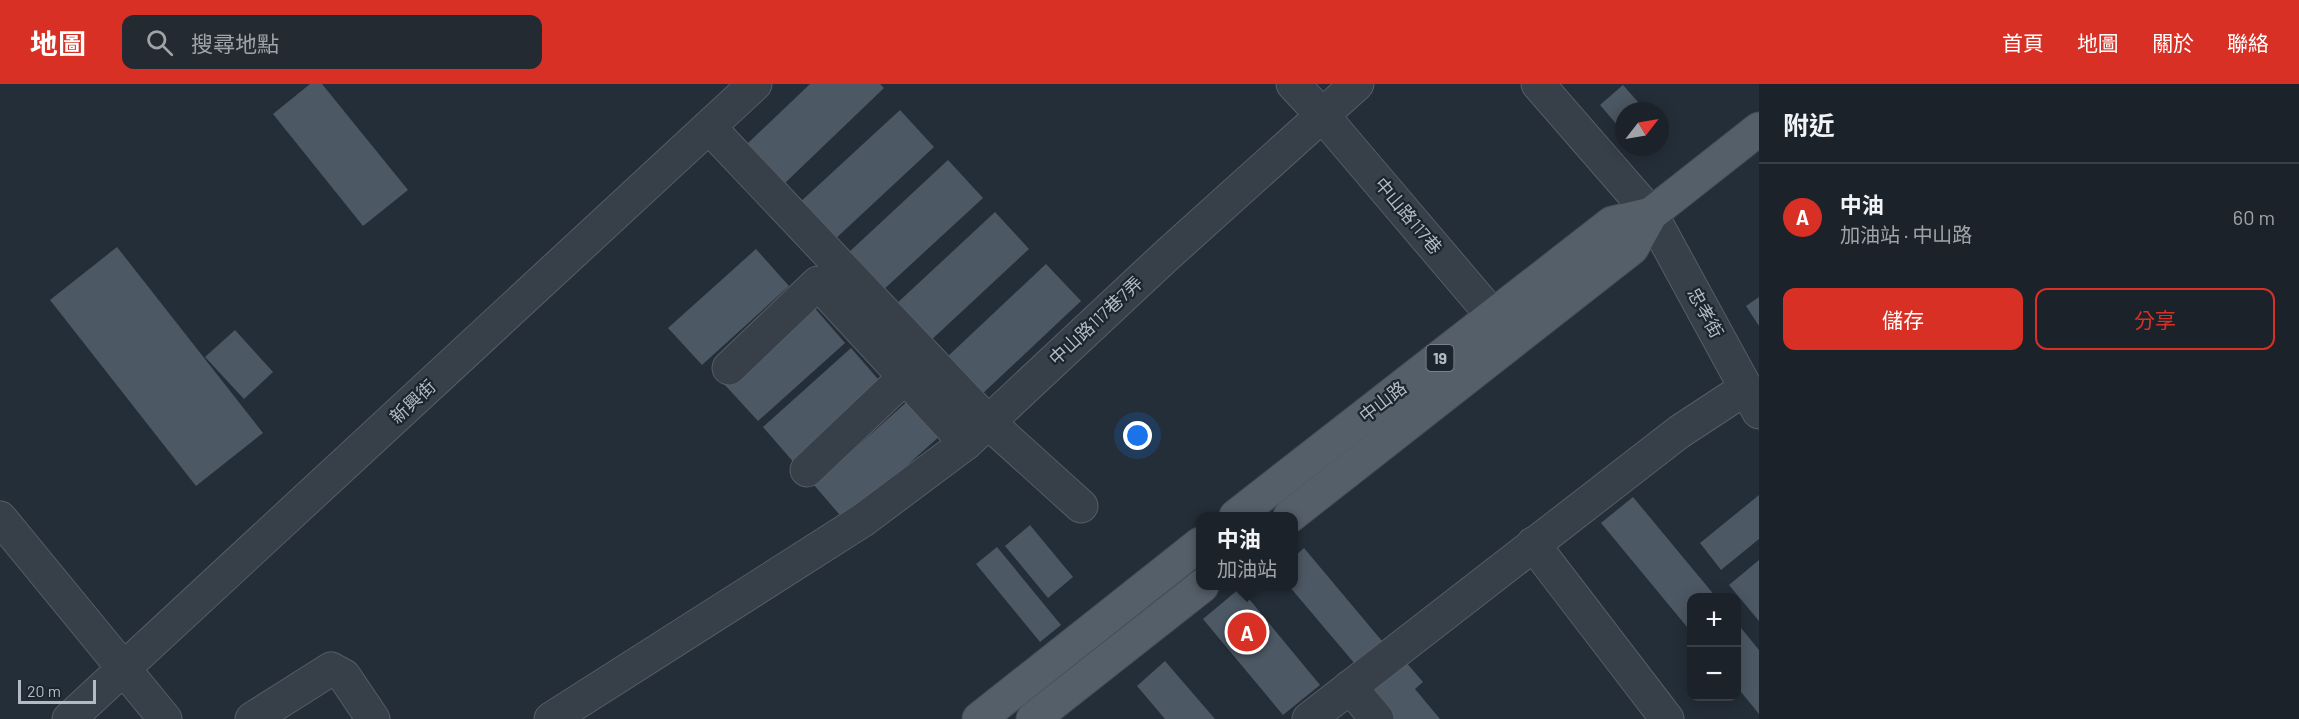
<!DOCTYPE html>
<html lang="zh-TW">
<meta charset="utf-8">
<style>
:root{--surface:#1b222a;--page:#242a32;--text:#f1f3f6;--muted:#a0a4a8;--line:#393f47;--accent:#d93025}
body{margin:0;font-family:Barlow,"Noto Sans TC",sans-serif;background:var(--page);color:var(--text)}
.controls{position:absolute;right:18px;bottom:18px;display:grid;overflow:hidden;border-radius:12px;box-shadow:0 3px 15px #0003}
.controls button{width:54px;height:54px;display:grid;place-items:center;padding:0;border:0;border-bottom:2px solid var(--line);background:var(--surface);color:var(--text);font:30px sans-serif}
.compass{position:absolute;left:1615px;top:18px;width:54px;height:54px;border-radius:50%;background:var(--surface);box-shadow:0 3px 15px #0003;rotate:59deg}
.scale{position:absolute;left:18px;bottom:15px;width:78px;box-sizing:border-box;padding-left:6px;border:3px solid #b2bac5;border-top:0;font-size:16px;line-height:21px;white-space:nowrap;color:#b2bac5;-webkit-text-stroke:4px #1c252d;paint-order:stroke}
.you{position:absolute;left:1138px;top:352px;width:21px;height:21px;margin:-15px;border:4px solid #fff;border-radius:50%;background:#1a73e8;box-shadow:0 0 0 9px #1a73e833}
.badge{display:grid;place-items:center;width:39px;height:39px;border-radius:50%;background:var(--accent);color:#fff;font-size:20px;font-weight:700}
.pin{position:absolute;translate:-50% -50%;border:3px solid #fff;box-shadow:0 2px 6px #0006}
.popup{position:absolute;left:1196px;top:428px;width:102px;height:78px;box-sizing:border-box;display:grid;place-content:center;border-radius:12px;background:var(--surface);filter:drop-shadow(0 2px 4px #0005);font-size:20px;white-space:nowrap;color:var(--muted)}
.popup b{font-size:22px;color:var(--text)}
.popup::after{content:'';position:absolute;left:50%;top:100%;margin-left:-12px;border:12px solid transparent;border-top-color:var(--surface)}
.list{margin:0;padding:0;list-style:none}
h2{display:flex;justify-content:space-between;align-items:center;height:78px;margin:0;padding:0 24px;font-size:26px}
h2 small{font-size:20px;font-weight:400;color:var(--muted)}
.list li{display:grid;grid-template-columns:39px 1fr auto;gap:18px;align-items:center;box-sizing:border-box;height:108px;padding:0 24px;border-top:2px solid var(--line)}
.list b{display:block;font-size:22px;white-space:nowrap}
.list p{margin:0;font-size:20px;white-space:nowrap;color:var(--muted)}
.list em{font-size:20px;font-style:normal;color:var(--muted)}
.actions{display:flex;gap:12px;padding:18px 24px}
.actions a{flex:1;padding:14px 0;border:2px solid var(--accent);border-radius:12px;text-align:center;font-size:21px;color:var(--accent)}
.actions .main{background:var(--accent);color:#fff}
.icon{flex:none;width:33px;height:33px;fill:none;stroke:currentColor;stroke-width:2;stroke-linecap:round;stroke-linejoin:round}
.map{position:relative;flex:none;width:1759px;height:635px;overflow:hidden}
header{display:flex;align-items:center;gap:36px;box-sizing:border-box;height:84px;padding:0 30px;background:var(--accent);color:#fff}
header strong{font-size:28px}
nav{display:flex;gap:33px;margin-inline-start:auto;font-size:21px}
.search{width:420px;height:54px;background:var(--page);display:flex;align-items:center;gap:15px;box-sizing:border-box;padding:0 21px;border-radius:12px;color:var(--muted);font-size:22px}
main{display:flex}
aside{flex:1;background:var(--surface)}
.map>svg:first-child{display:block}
.building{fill:#4c5864}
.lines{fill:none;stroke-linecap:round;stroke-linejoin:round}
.minor-casing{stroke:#555d67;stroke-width:35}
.major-casing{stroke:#434b55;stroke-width:35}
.minor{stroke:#373f49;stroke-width:33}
.major{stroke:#555f69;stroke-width:33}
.labels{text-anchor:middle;stroke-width:4.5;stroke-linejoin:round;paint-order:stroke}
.shield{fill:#1c252d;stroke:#858d97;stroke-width:1.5}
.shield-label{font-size:16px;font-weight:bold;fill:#b2bac5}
.street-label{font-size:18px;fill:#b2bac5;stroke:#1c252d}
</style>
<header>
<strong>地圖</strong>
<div class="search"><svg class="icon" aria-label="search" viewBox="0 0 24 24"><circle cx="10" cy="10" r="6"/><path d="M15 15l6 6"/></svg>搜尋地點</div>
<nav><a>首頁</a><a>地圖</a><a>關於</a><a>聯絡</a></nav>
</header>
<main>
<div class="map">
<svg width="1759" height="635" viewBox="0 0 1759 635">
<rect width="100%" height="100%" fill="#242e38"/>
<g class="building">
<polygon points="310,0 322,0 408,106 363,142 273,30"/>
<polygon points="810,0 880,0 884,4 785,99 747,60"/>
<polygon points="1623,1 1646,27 1624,27 1624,49 1600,21"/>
<polygon points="900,26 934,63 833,157 798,120"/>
<polygon points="948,76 983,114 881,208 847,170"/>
<polygon points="995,128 1029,165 928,259 894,222"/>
<polygon points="117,163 263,349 196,402 50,216"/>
<polygon points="756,165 789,202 702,281 668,244"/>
<polygon points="1046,180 1081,217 980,312 946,274"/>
<polygon points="1759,213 1759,242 1746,222"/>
<polygon points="812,221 845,259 758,337 724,300"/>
<polygon points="235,246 273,288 244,315 205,273"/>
<polygon points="851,264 884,302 796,381 763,343"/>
<polygon points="910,315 942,350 845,437 814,401"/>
<polygon points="1759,411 1759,455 1721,486 1700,459"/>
<polygon points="1633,413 1716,513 1692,514 1692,549 1601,439"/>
<polygon points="1030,441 1073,493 1048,514 1005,462"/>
<polygon points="997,463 1061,541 1040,558 976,480"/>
<polygon points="1304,464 1382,557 1355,580 1289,502 1294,502 1294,473"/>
<polygon points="1759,476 1759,537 1729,501"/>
<polygon points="1240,504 1320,601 1283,631 1203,535"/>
<polygon points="1737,539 1759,566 1759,630 1737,603"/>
<polygon points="1165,577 1215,635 1165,635 1137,602"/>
<polygon points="1405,577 1423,598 1415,605 1440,635 1382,635 1362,612"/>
</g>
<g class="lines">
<g class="minor-casing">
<g id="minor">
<polyline points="1293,0 1323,32 1493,232"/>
<polyline points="1538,0 1651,130 1759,328"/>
<polyline points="709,43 988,338 1081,422"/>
<polyline points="729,284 818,199 966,359"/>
<polyline points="807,386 905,293"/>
<polyline points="0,434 165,635"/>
<polyline points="1533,460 1667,635"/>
<polyline points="1350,603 1377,635"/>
<polyline points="69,635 755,0"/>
<polyline points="252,635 331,585 344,592 373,635"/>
<polyline points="551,635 863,436 966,359 1166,172 1357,0"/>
<polyline points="1309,635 1679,348 1746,304"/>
</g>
</g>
<g class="major-casing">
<g id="major">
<polyline points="1236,432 1612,139 1651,130"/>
<polyline points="1290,432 1632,164 1651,130 1759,45"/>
<polyline points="979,635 1200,460"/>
<polyline points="1033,635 1202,502"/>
</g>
</g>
<use href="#minor" class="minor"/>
<use href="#major" class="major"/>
</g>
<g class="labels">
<rect class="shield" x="1426.5" y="261" width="27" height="26" rx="4.5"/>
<g class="shield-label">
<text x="1440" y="280">19</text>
</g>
<g class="street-label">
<text transform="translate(1408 132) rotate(50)" y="6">中山路117巷</text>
<text transform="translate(1705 229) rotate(61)" y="6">忠孝街</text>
<text transform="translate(1096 237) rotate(-43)" y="6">中山路117巷7弄</text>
<text transform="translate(413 318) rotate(-43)" y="6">新興街</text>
<text transform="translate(1383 318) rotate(-38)" y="6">中山路</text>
</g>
</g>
</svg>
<div class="controls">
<button>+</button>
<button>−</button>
</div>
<svg class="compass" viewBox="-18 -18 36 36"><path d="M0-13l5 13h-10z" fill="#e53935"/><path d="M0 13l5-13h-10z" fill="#a0a4a8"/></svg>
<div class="scale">20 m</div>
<div class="you"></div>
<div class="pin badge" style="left:1247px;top:548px">A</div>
<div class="popup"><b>中油</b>加油站</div>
</div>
<aside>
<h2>附近<small></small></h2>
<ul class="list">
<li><span class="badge">A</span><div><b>中油</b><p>加油站 · 中山路</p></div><em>60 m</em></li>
</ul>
<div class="actions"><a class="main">儲存</a><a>分享</a></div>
</aside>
</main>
